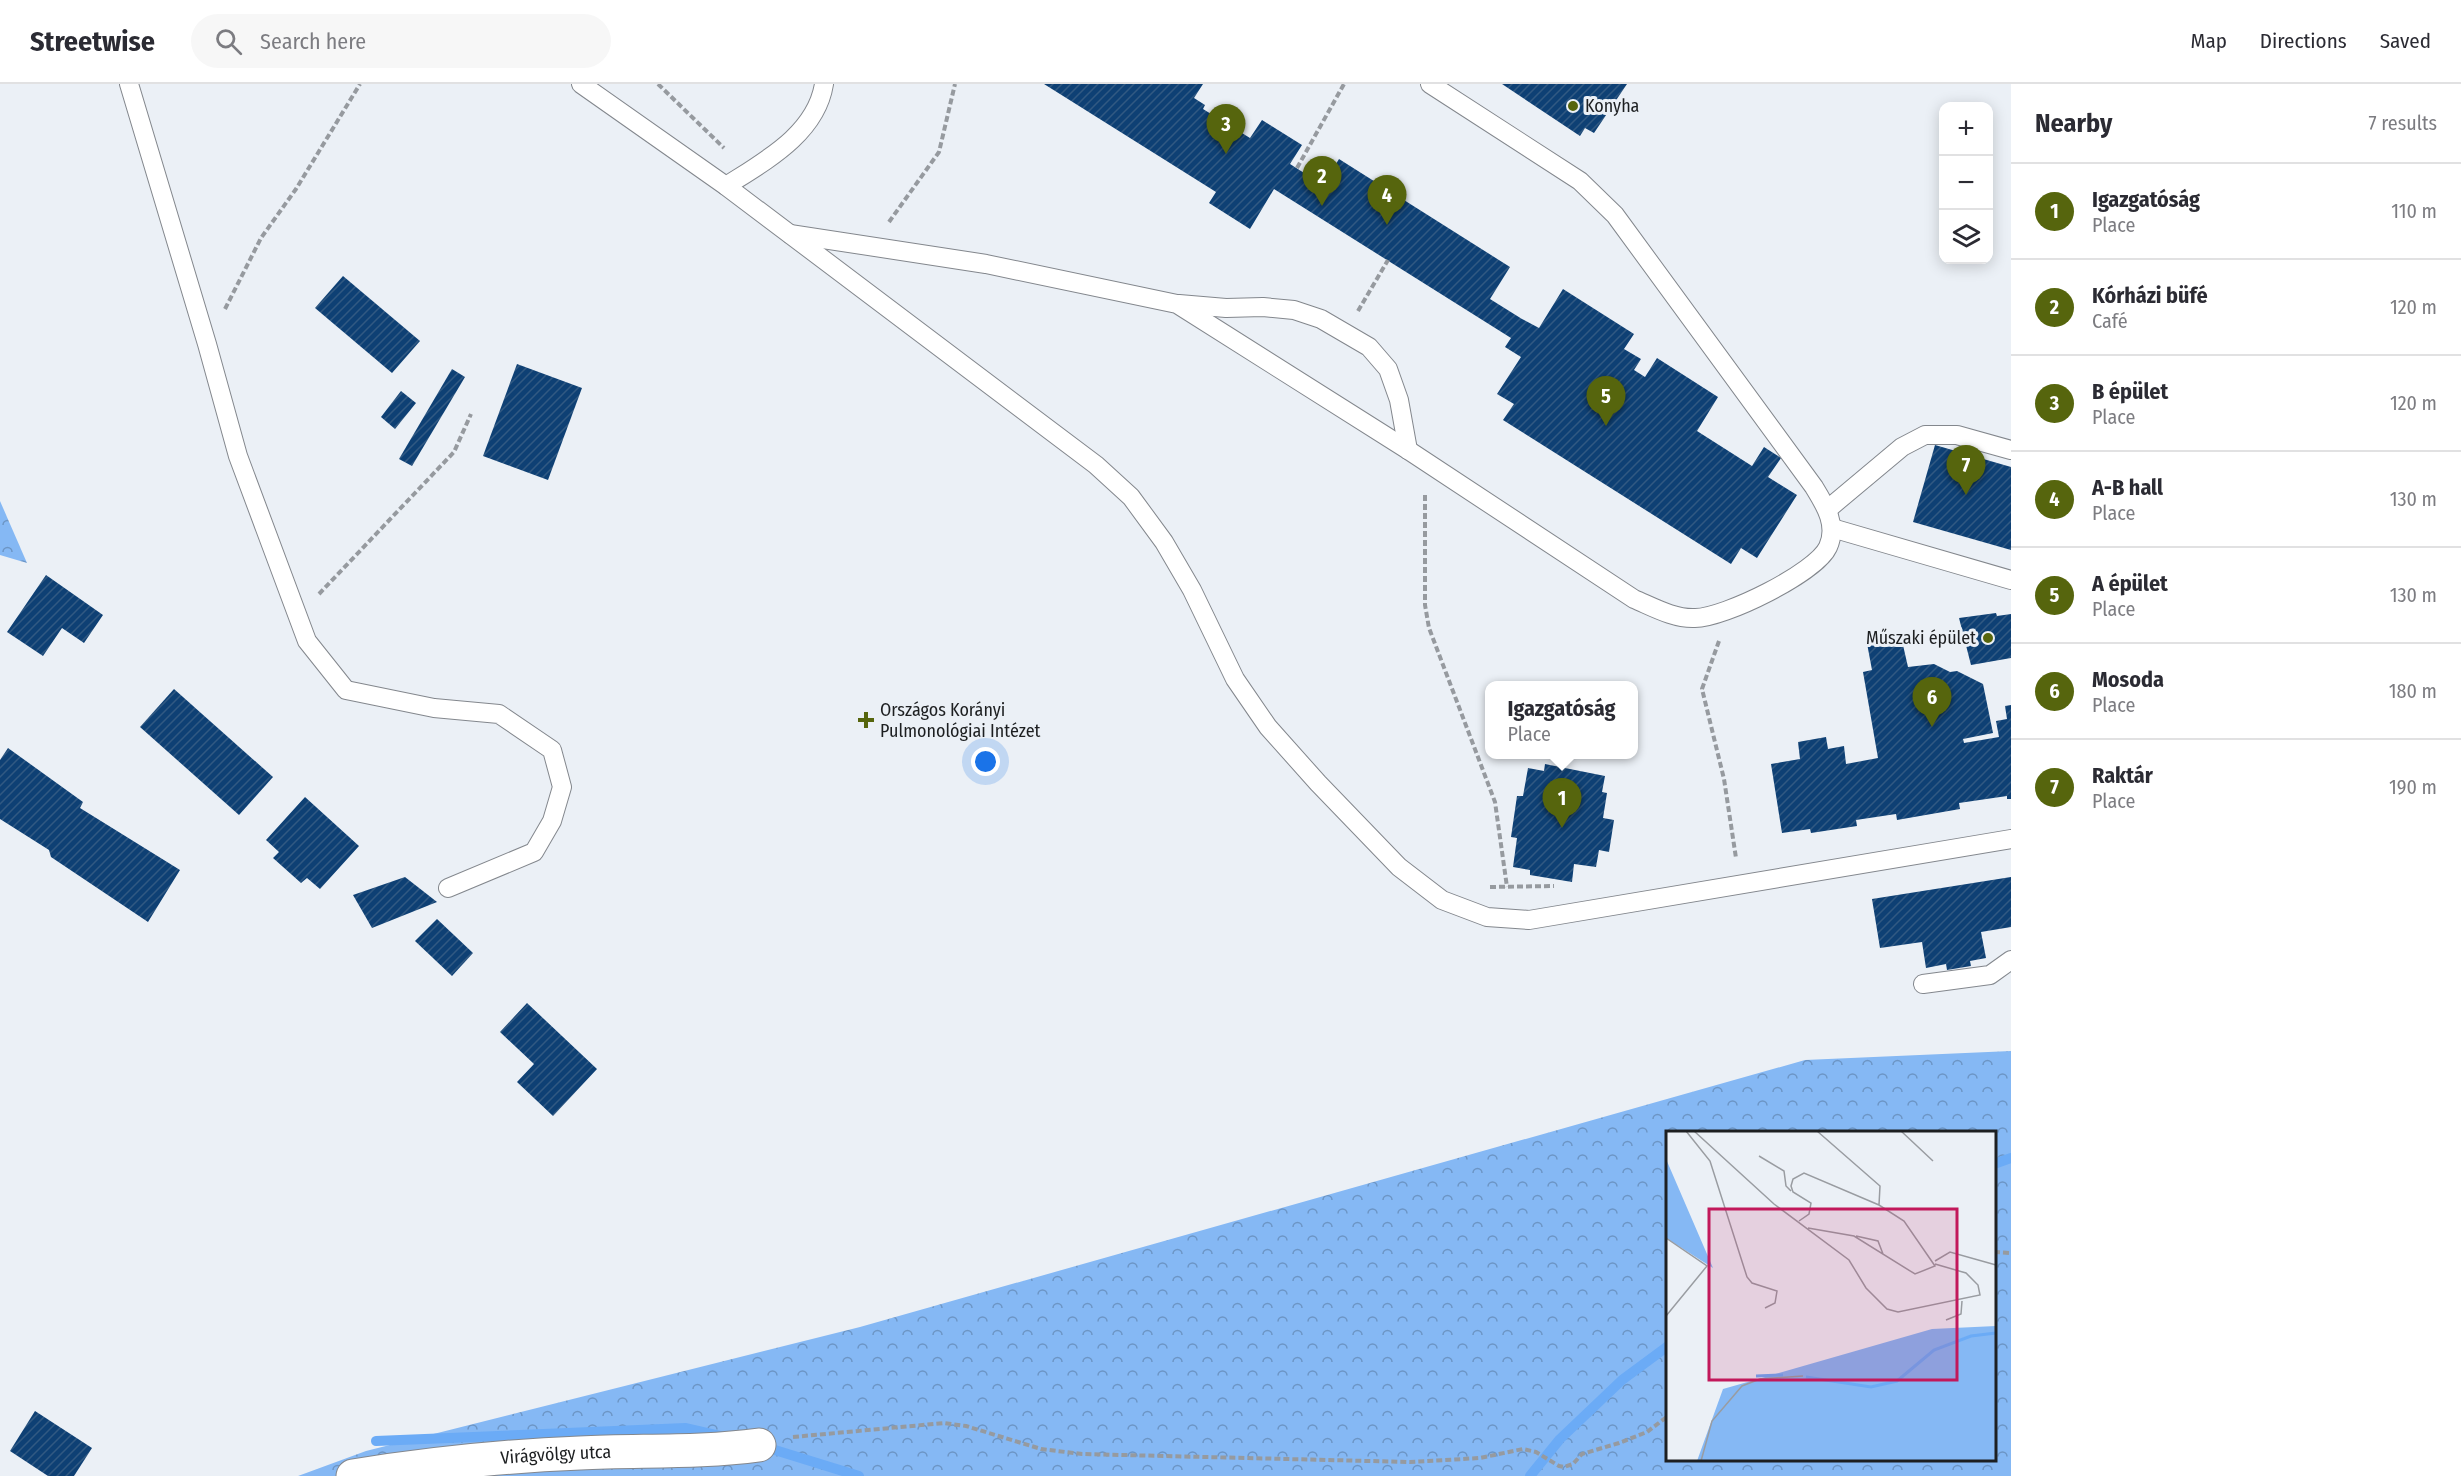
<!DOCTYPE html>
<meta charset="utf-8">
<style>
:root{--surface:#fff;--page:#f7f7f7;--text:#2b2b33;--muted:#7c7c81;--line:#e1e1e2;--accent:#56650d}
body{margin:0;font-family:"Fira Sans Condensed",sans-serif;background:var(--page);color:var(--text)}
.controls{position:absolute;right:18px;top:18px;display:grid;overflow:hidden;border-radius:12px;box-shadow:0 3px 15px #0003}
.controls button{width:54px;height:54px;display:grid;place-items:center;padding:0;border:0;border-bottom:2px solid var(--line);background:var(--surface);color:var(--text);font:30px sans-serif}
.you{position:absolute;left:986px;top:678px;width:21px;height:21px;margin:-15px;border:4px solid #fff;border-radius:50%;background:#1a73e8;box-shadow:0 0 0 9px #1a73e833}
.badge{display:grid;place-items:center;width:39px;height:39px;border-radius:50%;background:var(--accent);color:#fff;font-size:20px;font-weight:700}
.pin{position:absolute;translate:-50% -50px;filter:drop-shadow(0 2px 3px #0008)}
.pin::after{content:'';position:absolute;top:32px;width:21px;height:18px;background:inherit;clip-path:polygon(0 0,100% 0,50% 100%)}
.popup{position:absolute;left:1485px;top:597px;width:153px;height:78px;box-sizing:border-box;display:grid;place-content:center;border-radius:12px;background:var(--surface);filter:drop-shadow(0 2px 4px #0005);font-size:20px;white-space:nowrap;color:var(--muted)}
.popup b{font-size:22px;color:var(--text)}
.popup::after{content:'';position:absolute;left:50%;top:100%;margin-left:-12px;border:12px solid transparent;border-top-color:var(--surface)}
.list{margin:0;padding:0;list-style:none}
h2{display:flex;justify-content:space-between;align-items:center;height:78px;margin:0;padding:0 24px;font-size:26px}
h2 small{font-size:20px;font-weight:400;color:var(--muted)}
.list li{display:grid;grid-template-columns:39px 1fr auto;gap:18px;align-items:center;box-sizing:border-box;height:96px;padding:0 24px;border-top:2px solid var(--line)}
.list b{display:block;font-size:22px;white-space:nowrap}
.list p{margin:0;font-size:20px;white-space:nowrap;color:var(--muted)}
.list em{font-size:20px;font-style:normal;color:var(--muted)}
.icon{flex:none;width:33px;height:33px;fill:none;stroke:currentColor;stroke-width:2;stroke-linecap:round;stroke-linejoin:round}
.map{position:relative;flex:none;width:2011px;height:1392px;overflow:hidden}
header{display:flex;align-items:center;gap:36px;box-sizing:border-box;height:84px;padding:0 30px;background:var(--surface);border-bottom:2px solid var(--line)}
header strong{font-size:28px}
nav{display:flex;gap:33px;margin-inline-start:auto;font-size:21px}
.search{width:420px;height:54px;background:var(--page);display:flex;align-items:center;gap:15px;box-sizing:border-box;padding:0 21px;border-radius:33px;color:var(--muted);font-size:22px}
main{display:flex}
aside{flex:1;background:var(--surface)}
.map>svg:first-child{display:block}
.forest{fill:url(#forest-crowns);fill-rule:evenodd}
.lines{fill:none;stroke-linecap:round;stroke-linejoin:round}
.stream{stroke:#6babf6;stroke-width:10}
.building{fill:url(#building-hatch)}
.lane-casing{stroke:#83878d;stroke-width:20}
.street-casing{stroke:#83878d;stroke-width:35}
.path{stroke:#969a9f;stroke-width:4;stroke-dasharray:6 3;stroke-linecap:butt}
.lane{stroke:#fff;stroke-width:18}
.street{stroke:#fff;stroke-width:33}
.poi-dot{fill:#56650d;stroke:#ebf0f6;stroke-width:2}
.labels{text-anchor:middle;stroke-width:6;stroke-linejoin:round;paint-order:stroke}
.poi-label{font-size:18px;fill:#1d1f21;stroke:#ebf0f6;text-anchor:start}
.street-label{font-size:18px;fill:#1d1f21;stroke:#ebf0f6}
.inset-river{fill:none;stroke:#6babf6;stroke-width:3}
.inset-road{fill:none;stroke:#999ca1;stroke-width:1.5}
.view{fill:#c2185b;fill-opacity:0.15;stroke:#c2185b;stroke-width:3}
.inset-edge{fill:none;stroke:#1d1f21;stroke-width:3}
</style>
<header>
<strong>Streetwise</strong>
<div class="search"><svg class="icon" aria-label="search" viewBox="0 0 24 24"><circle cx="10" cy="10" r="6"/><path d="M15 15l6 6"/></svg>Search here</div>
<nav><a>Map</a><a>Directions</a><a>Saved</a></nav>
</header>
<main>
<div class="map">
<svg width="2011" height="1392" viewBox="0 0 2011 1392">
<defs>
<pattern id="forest-crowns" width="20" height="18" patternUnits="userSpaceOnUse" patternTransform="scale(1.5)"><rect width="20" height="18" fill="#85b8f4"/><path d="M2 6a3 3 0 1 1 6 0M12 15a3 3 0 1 1 6 0" fill="none" stroke="#6c95c5"/></pattern>
<pattern id="building-hatch" width="6" height="6" patternUnits="userSpaceOnUse" patternTransform="scale(1.5)"><rect width="6" height="6" fill="#0e4074"/><path d="M-1 1l2-2M0 6l6-6M5 7l2-2" fill="none" stroke="#315982"/></pattern>
</defs>
<rect width="100%" height="100%" fill="#ebf0f6"/>
<g class="forest">
<polygon points="0,417 27,479 0,471"/>
<path d="M2011,967v425h-1713l68,-25 494,-124 945,-267zM1668,1048h326v328h-326z"/>
</g>
<g class="lines">
<g class="stream">
<polyline points="1994,1080 2011,1074"/>
<polyline points="376,1357 686,1344 721,1352"/>
<polyline points="762,1362 859,1392"/>
<polyline points="1530,1392 1560,1355 1622,1296 1668,1262"/>
</g>
</g>
<g class="building">
<polygon points="1044,0 1203,0 1194,14 1205,21 1203,25 1250,54 1262,36 1302,61 1290,80 1323,101 1339,75 1510,183 1490,215 1522,235 1539,244 1563,205 1634,250 1624,265 1641,275 1634,286 1645,293 1657,274 1718,313 1697,347 1752,382 1764,363 1781,374 1768,393 1797,411 1757,474 1741,464 1731,480 1503,336 1514,320 1497,310 1521,273 1505,263 1511,254 1274,105 1250,145 1209,119 1216,108"/>
<polygon points="1502,0 1627,0 1594,49 1585,44 1580,52"/>
<polygon points="343,192 420,257 392,289 315,224"/>
<polygon points="517,280 582,304 548,396 483,372"/>
<polygon points="452,285 465,293 412,382 399,375"/>
<polygon points="401,307 416,319 395,345 381,333"/>
<polygon points="1935,361 2011,383 2011,466 1913,438"/>
<polygon points="46,491 103,531 84,559 62,544 43,572 7,548"/>
<polygon points="1996,529 1997,532 2011,530 2011,574 1971,581 1959,534"/>
<polygon points="1900,548 1908,583 1934,580 1950,588 1957,587 1983,600 1993,649 1963,655 1964,659 1999,653 1996,637 2007,635 2005,622 2011,621 2011,715 2007,715 2007,712 1959,719 1960,725 1897,736 1896,730 1856,736 1857,742 1811,749 1810,745 1782,749 1771,680 1800,675 1798,658 1826,653 1828,665 1844,662 1846,680 1878,674 1863,588 1872,586 1866,554"/>
<polygon points="174,605 273,693 239,731 140,643"/>
<polygon points="8,664 83,718 80,724 180,786 148,838 51,773 49,766 0,735 0,676"/>
<polygon points="1545,680 1605,692 1602,708 1607,709 1603,734 1614,736 1609,768 1599,766 1596,783 1574,780 1572,798 1530,791 1530,786 1513,783 1517,754 1511,753 1517,712 1523,712 1528,684 1544,687"/>
<polygon points="305,713 359,762 320,805 307,794 301,799 273,774 279,768 266,756"/>
<polygon points="405,793 437,818 372,844 353,811"/>
<polygon points="2011,793 2011,843 1981,848 1986,874 1970,877 1971,882 1947,886 1946,880 1926,884 1922,858 1880,864 1872,815"/>
<polygon points="437,835 473,869 452,892 415,857"/>
<polygon points="527,919 597,985 553,1032 517,998 534,980 500,948"/>
<polygon points="35,1327 92,1364 74,1392 48,1392 10,1367"/>
</g>
<g class="lines">
<g class="lane-casing">
<g id="lane">
<polyline points="129,0 207,260 238,372 307,557 346,606 434,624 499,630 552,666 562,703 552,737 534,768 448,804"/>
<polyline points="581,0 726,102 1096,381 1131,413 1164,458 1192,506 1235,595 1268,643 1318,699 1399,783 1442,816 1487,833 1529,836 2011,755"/>
<path d="M726,102c39,-25 90,-52 98,-102"/>
<path d="M790,150l196,30 191,40 231,146 226,149c19,8 40,20 61,19 29,0 121,-45 133,-71 10,-22 -3,-42 -14,-60l-199,-272 -35,-34 -150,-97"/>
<polyline points="1179,220 1226,224 1263,223 1294,226 1321,235 1369,263 1388,285 1399,316 1408,366"/>
<polyline points="1828,425 1902,363 1925,351 1957,351 2011,366"/>
<polyline points="1832,444 2011,496"/>
<polyline points="1923,900 1990,891 2011,876"/>
</g>
</g>
<g class="street-casing">
<g id="street">
<path id="s1" d="M353,1392c75,-12 152,-20 227,-23 60,-3 120,0 179,-8"/>
</g>
</g>
<g class="path">
<polyline points="658,0 724,64"/>
<polyline points="1297,84 1344,0"/>
<polyline points="889,138 939,68 955,0"/>
<polyline points="225,225 261,154 296,105 360,0"/>
<polyline points="1358,227 1388,176"/>
<polyline points="1425,411 1425,521 1429,544 1495,718 1507,803"/>
<polyline points="319,510 454,368 471,330"/>
<polyline points="1719,557 1702,605 1724,695 1736,774"/>
<polyline points="1490,803 1554,802"/>
<polyline points="1994,1168 2011,1169"/>
<polyline points="793,1353 944,1339 966,1342 1041,1365 1082,1370 1410,1378 1480,1374 1523,1365 1536,1368 1559,1382 1564,1383 1573,1380 1582,1370 1619,1359 1647,1348 1668,1332"/>
</g>
<use href="#lane" class="lane"/>
<use href="#street" class="street"/>
</g>
<g class="poi-dot">
<circle cx="1573" cy="22" r="6"/>
<circle cx="1988" cy="554" r="6"/>
<path d="M863 627h6v6h6v6h-6v6h-6v-6h-6v-6h6z"/>
</g>
<g class="labels">
<g class="poi-label">
<text x="1585" y="28">Konyha</text>
<text x="1976" y="560" text-anchor="end">Műszaki épület</text>
<text x="880" y="632">Országos Korányi<tspan x="880" dy="21">Pulmonológiai Intézet</tspan></text>
</g>
<g class="street-label">
<text dy="6" stroke="none"><textPath href="#s1" startOffset="204">Virágvölgy utca</textPath></text>
</g>
</g>
<g transform="translate(1666 1047)">
<rect width="330" height="330" fill="#ebf0f6"/>
<path d="M0,28l47,109 -47,-30zM330,195v135h-299l26,-72 209,-60z" fill="#85b8f4"/>
<path class="inset-river" d="M90,245l27,-1M140,246l65,10 26,-6 37,-31 37,-14 25,-3"/>
<path class="inset-road" d="M20,0l24,30 37,116 5,6 25,8 -2,12 -10,5M28,0l80,73 75,56 17,28 21,21 11,3 82,-17 -2,-10 -12,-12 -31,-9M151,0l63,55 -1,19M235,0l32,30M93,25l25,15 2,15 5,5M133,90l10,-7 2,-11 -18,-11 -2,-6 2,-7 11,-6 75,32 25,16 31,45 -20,8 -61,-38 -46,-8M190,105l22,5 5,13M0,107l41,28 -41,50M269,130l15,-9 46,13M280,189l15,-6 1,-13M35,330l11,-40 30,-35 18,-7 43,-3"/>
<path class="view" d="M43,78h248v171h-248z"/>
<rect width="330" height="330" class="inset-edge"/>
</g>
</svg>
<div class="controls">
<button>+</button>
<button>−</button>
<button><svg class="icon" aria-label="layers" viewBox="0 0 24 24"><path d="M12 4l9 5-9 5-9-5zM3 14l9 5 9-5"/></svg></button>
</div>
<div class="you"></div>
<div class="pin badge" style="left:1562px;top:744px">1</div>
<div class="popup"><b>Igazgatóság</b>Place</div>
<div class="pin badge" style="left:1322px;top:122px">2</div>
<div class="pin badge" style="left:1226px;top:70px">3</div>
<div class="pin badge" style="left:1387px;top:141px">4</div>
<div class="pin badge" style="left:1606px;top:342px">5</div>
<div class="pin badge" style="left:1932px;top:643px">6</div>
<div class="pin badge" style="left:1966px;top:411px">7</div>
</div>
<aside>
<h2>Nearby<small>7 results</small></h2>
<ul class="list">
<li><span class="badge">1</span><div><b>Igazgatóság</b><p>Place</p></div><em>110 m</em></li>
<li><span class="badge">2</span><div><b>Kórházi büfé</b><p>Café</p></div><em>120 m</em></li>
<li><span class="badge">3</span><div><b>B épület</b><p>Place</p></div><em>120 m</em></li>
<li><span class="badge">4</span><div><b>A-B hall</b><p>Place</p></div><em>130 m</em></li>
<li><span class="badge">5</span><div><b>A épület</b><p>Place</p></div><em>130 m</em></li>
<li><span class="badge">6</span><div><b>Mosoda</b><p>Place</p></div><em>180 m</em></li>
<li><span class="badge">7</span><div><b>Raktár</b><p>Place</p></div><em>190 m</em></li>
</ul>
</aside>
</main>
